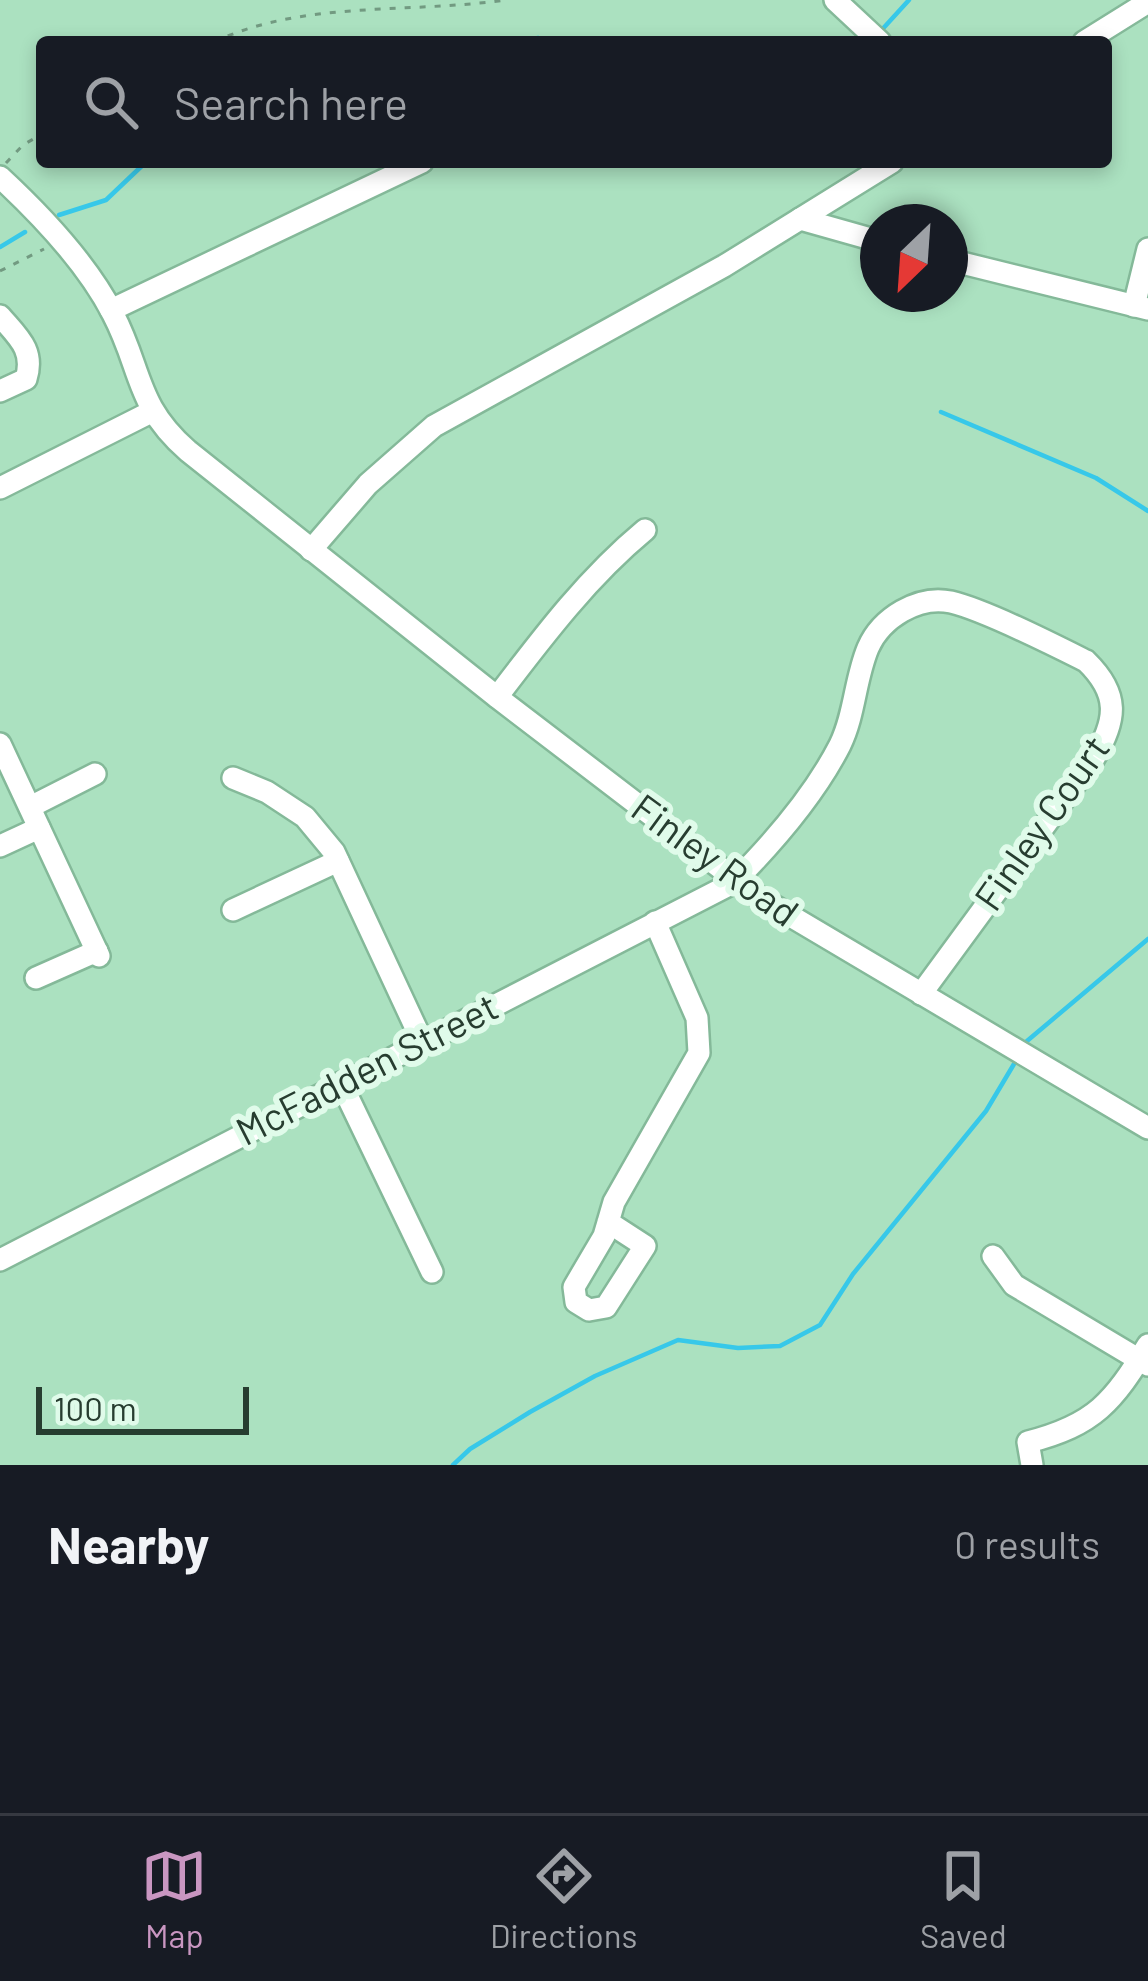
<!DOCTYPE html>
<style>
:root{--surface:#171b24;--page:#20242c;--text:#f1f3f6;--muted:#9ea1a6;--line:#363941;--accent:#c996c1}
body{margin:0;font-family:Barlow,sans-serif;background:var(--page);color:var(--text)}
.compass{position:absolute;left:860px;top:204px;width:108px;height:108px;border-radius:50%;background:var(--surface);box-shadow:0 6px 18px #0003;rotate:205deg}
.scale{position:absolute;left:36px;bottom:30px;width:213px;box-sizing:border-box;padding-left:12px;border:6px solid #273d30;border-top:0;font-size:33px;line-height:42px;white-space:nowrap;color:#273d30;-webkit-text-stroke:9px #e0fbea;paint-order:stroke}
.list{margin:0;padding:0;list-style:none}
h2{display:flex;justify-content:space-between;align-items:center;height:156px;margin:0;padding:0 48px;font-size:51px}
h2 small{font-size:39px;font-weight:400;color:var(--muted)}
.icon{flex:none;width:66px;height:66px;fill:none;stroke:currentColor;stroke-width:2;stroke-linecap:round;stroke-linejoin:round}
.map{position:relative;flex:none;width:1148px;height:1465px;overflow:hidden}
.search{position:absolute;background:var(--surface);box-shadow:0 6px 18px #0003;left:36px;right:36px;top:36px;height:132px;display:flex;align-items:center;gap:30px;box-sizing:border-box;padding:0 42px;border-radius:12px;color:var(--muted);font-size:45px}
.sheet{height:348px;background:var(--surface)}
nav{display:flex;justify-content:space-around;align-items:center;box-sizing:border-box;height:168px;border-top:3px solid var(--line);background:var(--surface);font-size:33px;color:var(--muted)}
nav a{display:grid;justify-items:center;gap:6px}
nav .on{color:var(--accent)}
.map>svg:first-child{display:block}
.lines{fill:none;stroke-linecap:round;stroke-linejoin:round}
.stream{stroke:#37c8e9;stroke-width:4.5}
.minor-casing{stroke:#84b999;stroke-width:26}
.path{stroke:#729a81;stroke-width:3;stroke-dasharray:6 9;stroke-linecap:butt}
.minor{stroke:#fff;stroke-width:21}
.labels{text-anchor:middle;stroke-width:12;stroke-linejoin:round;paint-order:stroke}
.street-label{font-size:39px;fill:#273d30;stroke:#e0fbea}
</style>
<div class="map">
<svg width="1148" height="1465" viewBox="0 0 1148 1465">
<rect width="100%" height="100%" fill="#abe1c0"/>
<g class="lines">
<g class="stream">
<polyline points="878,34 909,0"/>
<polyline points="521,42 538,38 551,42"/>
<polyline points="59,215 106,200 146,162"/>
<polyline points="0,247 25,232"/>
<polyline points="941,412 1096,478 1148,511"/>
<polyline points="1027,1041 1148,939"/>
<polyline points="453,1465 470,1449 530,1412 595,1376 678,1340 738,1348 780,1346 820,1325 853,1274 986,1111 1014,1064"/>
</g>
<g class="minor-casing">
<g id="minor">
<polyline points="835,0 880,42"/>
<polyline points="1084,42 1148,2"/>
<path d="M0,177c42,39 87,86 113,137 29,55 22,91 75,137l309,246 260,199 391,232"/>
<polyline points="800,219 878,241"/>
<polyline points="950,260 1148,309"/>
<polyline points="1134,306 1148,249"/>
<polyline points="111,310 422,162"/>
<path d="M0,316c18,21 35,34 26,63l-26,12"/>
<polyline points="0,488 151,412"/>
<polyline points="311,550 368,484 434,426 724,266 892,162"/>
<path d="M497,697c45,-59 90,-119 148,-167"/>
<polyline points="0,744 99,956"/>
<polyline points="233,778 267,792 305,817 334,852 422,1041"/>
<polyline points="30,807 95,774"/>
<polyline points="0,846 39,828"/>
<polyline points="233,910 338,861"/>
<polyline points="36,978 97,951"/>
<polyline points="341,1083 432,1272"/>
<polyline points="608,1222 645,1246 606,1307 589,1310 576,1302 574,1287 604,1236 614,1202 699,1053 697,1018 655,922"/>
<polyline points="993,1256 1014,1285 1148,1365"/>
<path d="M0,1260l733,-377c40,-40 81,-87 107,-138 15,-31 15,-66 28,-97 13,-30 50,-53 83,-46 34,8 103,43 135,59 34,33 31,59 8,97l-173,236"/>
<path d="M1032,1465l-4,-23c67,-17 85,-40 120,-97"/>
</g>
</g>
<g class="path">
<path d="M214,42c89,-42 194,-28 291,-42"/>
<polyline points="6,163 23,145 42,134"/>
<polyline points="0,271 44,249"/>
</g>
<use href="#minor" class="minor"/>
</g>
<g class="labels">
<g class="street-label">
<text transform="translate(1042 823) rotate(-55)" y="14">Finley Court</text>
<text transform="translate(715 860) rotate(36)" y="14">Finley Road</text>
<text transform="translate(367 1069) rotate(-27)" y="14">McFadden Street</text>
</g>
</g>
</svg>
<svg class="compass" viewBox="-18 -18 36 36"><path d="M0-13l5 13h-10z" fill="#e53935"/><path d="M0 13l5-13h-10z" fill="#9ea1a6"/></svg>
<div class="scale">100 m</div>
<div class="search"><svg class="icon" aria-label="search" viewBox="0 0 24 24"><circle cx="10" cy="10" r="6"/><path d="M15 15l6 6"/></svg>Search here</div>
</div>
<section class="sheet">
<h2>Nearby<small>0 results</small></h2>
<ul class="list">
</ul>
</section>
<nav>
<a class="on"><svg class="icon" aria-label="map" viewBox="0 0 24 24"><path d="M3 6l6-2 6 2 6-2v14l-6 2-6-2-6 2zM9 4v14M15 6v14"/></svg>Map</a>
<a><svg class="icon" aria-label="directions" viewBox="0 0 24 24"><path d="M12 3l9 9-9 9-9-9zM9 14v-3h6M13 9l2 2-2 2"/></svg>Directions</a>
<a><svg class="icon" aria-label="saved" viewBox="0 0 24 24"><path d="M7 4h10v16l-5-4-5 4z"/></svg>Saved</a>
</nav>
